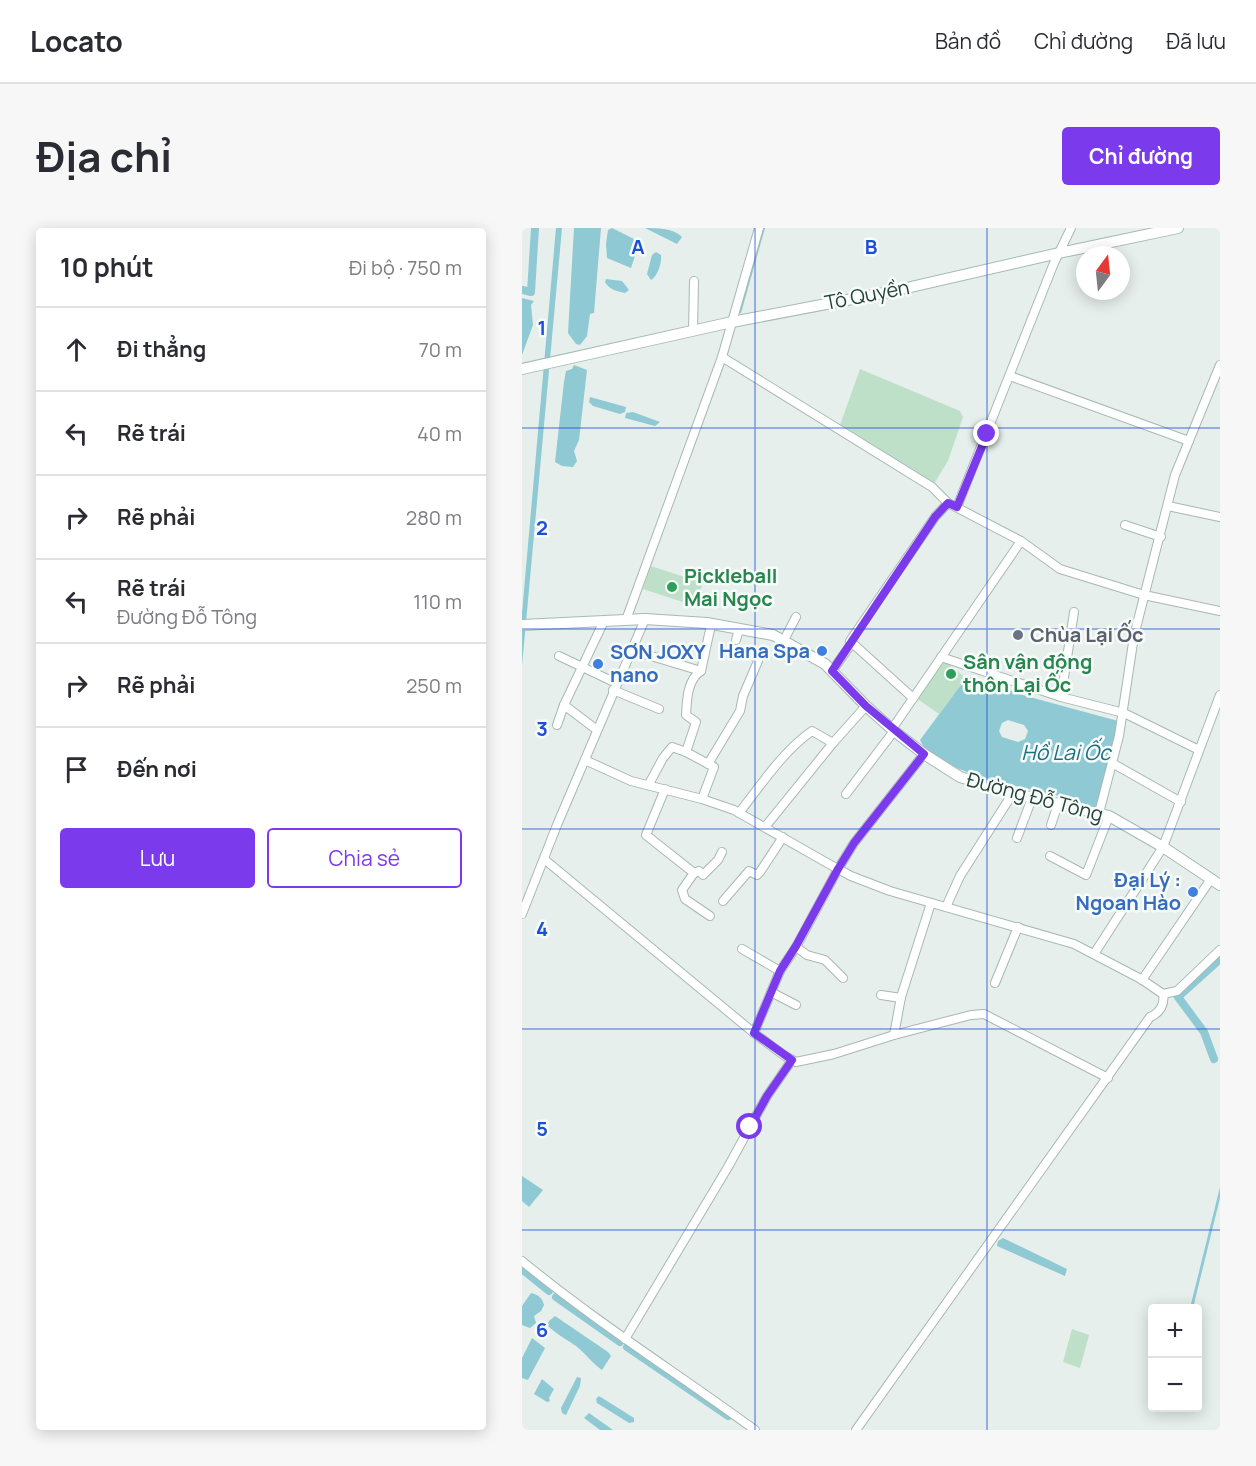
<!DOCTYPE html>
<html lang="vi">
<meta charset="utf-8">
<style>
:root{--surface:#fff;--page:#f7f7f7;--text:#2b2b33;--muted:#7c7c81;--line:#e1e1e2;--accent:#7c3aed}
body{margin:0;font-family:Manrope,sans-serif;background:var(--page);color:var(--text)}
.controls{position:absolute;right:18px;bottom:18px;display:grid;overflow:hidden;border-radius:6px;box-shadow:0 3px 15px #0003}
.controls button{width:54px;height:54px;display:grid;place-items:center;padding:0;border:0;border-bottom:2px solid var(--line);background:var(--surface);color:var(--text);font:30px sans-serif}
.compass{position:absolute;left:554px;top:18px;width:54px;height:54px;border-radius:50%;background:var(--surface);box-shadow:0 3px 15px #0003;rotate:15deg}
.stop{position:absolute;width:18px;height:18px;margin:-14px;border:4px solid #7c3aed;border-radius:50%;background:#fff}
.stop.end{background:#7c3aed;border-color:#fff;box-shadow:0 2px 6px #0008}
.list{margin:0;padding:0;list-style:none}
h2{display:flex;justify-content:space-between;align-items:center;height:78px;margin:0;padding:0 24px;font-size:26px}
h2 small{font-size:20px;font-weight:400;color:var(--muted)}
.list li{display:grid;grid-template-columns:39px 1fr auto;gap:18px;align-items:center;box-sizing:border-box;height:84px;padding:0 24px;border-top:2px solid var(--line)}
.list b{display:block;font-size:22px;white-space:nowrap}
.list p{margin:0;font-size:20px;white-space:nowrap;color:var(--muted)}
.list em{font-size:20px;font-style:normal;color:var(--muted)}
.actions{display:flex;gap:12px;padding:18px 24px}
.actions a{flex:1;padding:14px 0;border:2px solid var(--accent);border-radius:6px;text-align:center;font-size:21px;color:var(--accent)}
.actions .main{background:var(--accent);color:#fff}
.icon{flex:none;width:33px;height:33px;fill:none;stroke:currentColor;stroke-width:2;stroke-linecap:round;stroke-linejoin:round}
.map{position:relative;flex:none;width:698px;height:1202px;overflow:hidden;border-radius:6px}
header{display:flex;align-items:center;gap:36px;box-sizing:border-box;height:84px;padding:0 30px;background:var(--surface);border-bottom:2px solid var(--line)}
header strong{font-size:28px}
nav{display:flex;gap:33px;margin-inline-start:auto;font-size:21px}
.intro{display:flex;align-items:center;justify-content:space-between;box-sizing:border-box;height:144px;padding:0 36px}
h1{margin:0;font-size:42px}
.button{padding:15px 27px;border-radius:6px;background:var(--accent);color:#fff;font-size:21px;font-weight:700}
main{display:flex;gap:36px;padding:0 36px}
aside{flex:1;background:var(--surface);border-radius:6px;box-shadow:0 3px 15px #0003}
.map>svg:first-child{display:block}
.green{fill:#bfe0c8}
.water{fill:#8ec9d4;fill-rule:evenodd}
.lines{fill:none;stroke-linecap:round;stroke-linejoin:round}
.canal{stroke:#8ec9d4;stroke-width:8}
.street-casing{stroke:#a8b8b2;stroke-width:10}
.secondary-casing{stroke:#a4bbb3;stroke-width:12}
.street{stroke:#fff;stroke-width:8}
.secondary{stroke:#fff;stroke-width:10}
.route{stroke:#7c3aed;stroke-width:8}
.grid{fill:none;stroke:#1d4ed8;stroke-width:1.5;stroke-opacity:0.55}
.leisure-dot{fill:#2e9e5b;stroke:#f7fbf9;stroke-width:2}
.worship-dot{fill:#6b7280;stroke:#f7fbf9;stroke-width:2}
.shop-dot{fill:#3f7fe0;stroke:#f7fbf9;stroke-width:2}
.labels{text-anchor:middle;stroke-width:5;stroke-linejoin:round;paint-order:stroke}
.street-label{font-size:20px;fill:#24423a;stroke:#f7fbf9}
.leisure-label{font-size:20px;font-weight:bold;fill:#27864d;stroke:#f7fbf9;text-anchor:start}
.worship-label{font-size:20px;font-weight:bold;fill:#5b616d;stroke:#f7fbf9;text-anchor:start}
.shop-label{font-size:20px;font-weight:bold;fill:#366cbe;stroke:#f7fbf9;text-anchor:end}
.water-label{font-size:21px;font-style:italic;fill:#1c6f80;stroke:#f7fbf9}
.grid-label{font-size:20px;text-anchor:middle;font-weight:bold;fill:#1d4ed8;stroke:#f7fbf9;stroke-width:5;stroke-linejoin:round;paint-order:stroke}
</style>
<header>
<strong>Locato</strong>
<nav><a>Bản đồ</a><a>Chỉ đường</a><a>Đã lưu</a></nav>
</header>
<div class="intro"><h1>Địa chỉ</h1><a class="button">Chỉ đường</a></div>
<main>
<aside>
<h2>10 phút<small>Đi bộ · 750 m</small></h2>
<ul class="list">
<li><svg class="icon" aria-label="ahead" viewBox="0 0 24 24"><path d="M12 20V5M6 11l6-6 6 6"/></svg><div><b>Đi thẳng</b></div><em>70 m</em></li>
<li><svg class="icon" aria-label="left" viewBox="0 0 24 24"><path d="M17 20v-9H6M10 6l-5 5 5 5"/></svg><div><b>Rẽ trái</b></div><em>40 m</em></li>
<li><svg class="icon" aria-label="right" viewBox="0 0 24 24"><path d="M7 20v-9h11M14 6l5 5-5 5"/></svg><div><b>Rẽ phải</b></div><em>280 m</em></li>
<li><svg class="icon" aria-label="left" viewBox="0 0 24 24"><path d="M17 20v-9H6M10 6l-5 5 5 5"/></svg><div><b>Rẽ trái</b><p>Đường Đỗ Tông</p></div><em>110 m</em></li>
<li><svg class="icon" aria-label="right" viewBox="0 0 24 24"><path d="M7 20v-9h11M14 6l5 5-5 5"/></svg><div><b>Rẽ phải</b></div><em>250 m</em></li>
<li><svg class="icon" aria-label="arrive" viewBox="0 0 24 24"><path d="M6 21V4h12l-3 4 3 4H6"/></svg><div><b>Đến nơi</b></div></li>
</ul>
<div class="actions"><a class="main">Lưu</a><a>Chia sẻ</a></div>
</aside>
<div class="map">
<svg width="698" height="1202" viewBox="0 0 698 1202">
<rect width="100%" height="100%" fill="#e6efeb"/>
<g class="green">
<polygon points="338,141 438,183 441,189 426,233 410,259 317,200"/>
<polygon points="129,338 181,355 173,378 121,361"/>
<polygon points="422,433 444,450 417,486 394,470"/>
<polygon points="550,1101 567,1107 558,1140 541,1134"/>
</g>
<g class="water">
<polygon points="34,0 40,0 0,438 0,385"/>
<polygon points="52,0 79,0 72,85 68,86 65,108 58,117 54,116 46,105"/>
<polygon points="90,0 112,11 117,16 109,40 85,30 84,16 86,2"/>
<path d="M123,0c13,0 28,0 37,9l-5,7z"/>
<polygon points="241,0 243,0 219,85 217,85"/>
<path d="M134,24l5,3c1,7 -3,21 -10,25l-4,-6 5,-19z"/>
<path d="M84,51l16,2 7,9 -4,3c-9,-2 -15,-3 -20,-11z"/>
<polygon points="0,70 12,73 9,77 11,97 0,127"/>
<polygon points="52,137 65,142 57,212 52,223 55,233 51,239 40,238 33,234 42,154 44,143 50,141"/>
<polygon points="68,169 104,179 103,184 98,186 71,178 67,174"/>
<polygon points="111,184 138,194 133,198 103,190 104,185"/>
<path d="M449,449l55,19 92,25 -21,91c-13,-5 -25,-12 -38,-16 -33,-9 -125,-23 -139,-56l46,-62zM486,492l16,5 4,6 -3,8 -7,3 -16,-5 -3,-6 3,-8z"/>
<polygon points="0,948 21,962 7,979 0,973"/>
<polygon points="698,959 698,970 671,1080 668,1080"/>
<polygon points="481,1010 545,1041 543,1048 475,1018 476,1013"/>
<path d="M9,1065c7,2 11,4 13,12l-3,6 -7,5 2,7 -6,5 -8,-3v-19z"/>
<path d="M33,1088l53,36 3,4 -9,14c-10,-7 -17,-17 -26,-24 -10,-7 -20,-12 -29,-21l2,-4z"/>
<polygon points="10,1110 23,1120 6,1152 0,1150 0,1130"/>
<polygon points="55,1149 59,1150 58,1158 44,1187 40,1185 39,1180"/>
<polygon points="20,1151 32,1161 27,1170 28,1173 25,1174 12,1166"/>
<polygon points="77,1168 112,1190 112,1194 107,1195 75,1175 74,1171"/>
<polygon points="67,1185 91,1202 78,1202 62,1190"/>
</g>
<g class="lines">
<g class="canal">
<polyline points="0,62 9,64 13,0"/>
<polyline points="692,831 682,804 656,769 698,731"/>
<polyline points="0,1041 27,1063"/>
<polyline points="34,1069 98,1114"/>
<polyline points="105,1119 206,1188"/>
</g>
<g class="street-casing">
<g id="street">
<polyline points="171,103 172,53"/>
<polyline points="200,129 410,259 426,275 499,313 538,341 622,367 698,383"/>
<polyline points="488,148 667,213"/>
<polyline points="646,278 698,289"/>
<polyline points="435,279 532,35 549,0"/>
<polyline points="603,297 639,309"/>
<polyline points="104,392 200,129 237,0"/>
<polyline points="214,412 217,401"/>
<polyline points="262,412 274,389"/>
<polyline points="109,422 179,443"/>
<polyline points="37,428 94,455"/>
<polyline points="419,429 539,469 602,485 677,522"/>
<polyline points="310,443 330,415"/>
<polyline points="91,462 137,481"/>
<polyline points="539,469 552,384"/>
<polyline points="391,470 328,413 413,289 426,275"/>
<polyline points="35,497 42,477"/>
<polyline points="370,501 499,313"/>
<polyline points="75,502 42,477 82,393"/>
<polyline points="63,532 109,553 180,571 212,582 307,636 329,648 368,663 552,716 619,751 641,766 655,763 698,722"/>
<polyline points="590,535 659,574"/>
<polyline points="186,536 218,483 221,468 236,433"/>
<polyline points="127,556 141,530 150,519 164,524"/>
<polyline points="143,561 124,607 172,645 160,662 163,671 188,688"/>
<polyline points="324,566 372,503"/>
<path d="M180,571l12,-32 -28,-15 10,-30 -10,-7c1,-15 1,-35 15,-44l10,-46"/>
<path d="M217,585c22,-28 44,-62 73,-82l21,12"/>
<polyline points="577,585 597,508 612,408 653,247 698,137"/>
<polyline points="529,597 536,576"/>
<polyline points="243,599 311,515 344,478"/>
<polyline points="495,610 510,570"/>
<polyline points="528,628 564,647 587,588"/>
<polyline points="22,631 232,805 263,828 274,834 312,826 372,807 449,787 462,786 586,850"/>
<polyline points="172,645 177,643 181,647 196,632 200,624"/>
<polyline points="201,673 227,643 235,647 238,644 261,609"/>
<polyline points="424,679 438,648 491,565"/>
<polyline points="0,686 35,597 123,391"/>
<polyline points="274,719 285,727 303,732 321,750"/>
<polyline points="220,721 258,743"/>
<polyline points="572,726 641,619 698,467"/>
<polyline points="620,752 689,651"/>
<polyline points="473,755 496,699"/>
<polyline points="249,764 274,777"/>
<polyline points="359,767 379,770"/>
<polyline points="232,805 258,743 274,719 316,641 332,615 402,526"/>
<polyline points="372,807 379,769 409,675"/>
<path d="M0,1033c74,61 155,112 233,169"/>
<polyline points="103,1111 206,939 245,868 270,832"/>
<path d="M334,1202l294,-413c10,-4 15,-13 13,-23"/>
</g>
</g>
<g class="secondary-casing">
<g id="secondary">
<polyline points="0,141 210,94 367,64 537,25 656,0"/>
<polyline points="0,397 123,391 185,395 251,407 303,436 344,478 372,503 402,526 438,549 491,565 587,588 641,619 698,657"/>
</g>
</g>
<use href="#street" class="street"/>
<use href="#secondary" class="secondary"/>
</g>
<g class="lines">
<polyline class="route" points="228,899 245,868 270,832 232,805 258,743 274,718 316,641 332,615 402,526 344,478 310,443 413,289 426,275 435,279 465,206"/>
</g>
<path class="grid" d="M233,0v1202M465,0v1202M0,200h698M0,401h698M0,601h698M0,801h698M0,1002h698"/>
<g class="leisure-dot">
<circle cx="150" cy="359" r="6"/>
<circle cx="429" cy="446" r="6"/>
</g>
<circle class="worship-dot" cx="496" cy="407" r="6"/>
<g class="shop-dot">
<circle cx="300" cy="423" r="6"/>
<circle cx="76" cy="436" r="6"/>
<circle cx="671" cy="664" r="6"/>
</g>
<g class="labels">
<g class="street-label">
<text transform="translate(345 67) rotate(-11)" y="7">Tô Quyền</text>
<text transform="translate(513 569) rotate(15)" y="7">Đường Đỗ Tông</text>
</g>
<g class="leisure-label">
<text x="162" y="355">Pickleball<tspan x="162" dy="23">Mai Ngọc</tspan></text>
<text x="441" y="441">Sân vận động<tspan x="441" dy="23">thôn Lại Ốc</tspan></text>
</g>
<g class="worship-label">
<text x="508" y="414">Chùa Lại Ốc</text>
</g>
<g class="shop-label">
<text x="288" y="430">Hana Spa</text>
<text x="88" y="431" text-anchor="start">SƠN JOXY<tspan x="88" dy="23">nano</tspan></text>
<text x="659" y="659">Đại Lý :<tspan x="659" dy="23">Ngoan Hào</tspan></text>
</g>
<g class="water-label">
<text x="544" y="532">Hồ Lai Ốc</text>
</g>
</g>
<g class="grid-label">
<text x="116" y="26">A</text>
<text x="349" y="26">B</text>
<text x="20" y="107">1</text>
<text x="20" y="307">2</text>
<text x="20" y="508">3</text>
<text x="20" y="708">4</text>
<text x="20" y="908">5</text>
<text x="20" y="1109">6</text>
</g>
</svg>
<div class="controls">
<button>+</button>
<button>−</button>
</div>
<svg class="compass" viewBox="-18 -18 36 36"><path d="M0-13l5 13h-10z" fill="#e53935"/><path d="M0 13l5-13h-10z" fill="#7c7c81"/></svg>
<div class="stop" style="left:228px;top:899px"></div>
<div class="stop end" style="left:465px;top:206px"></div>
</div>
</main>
